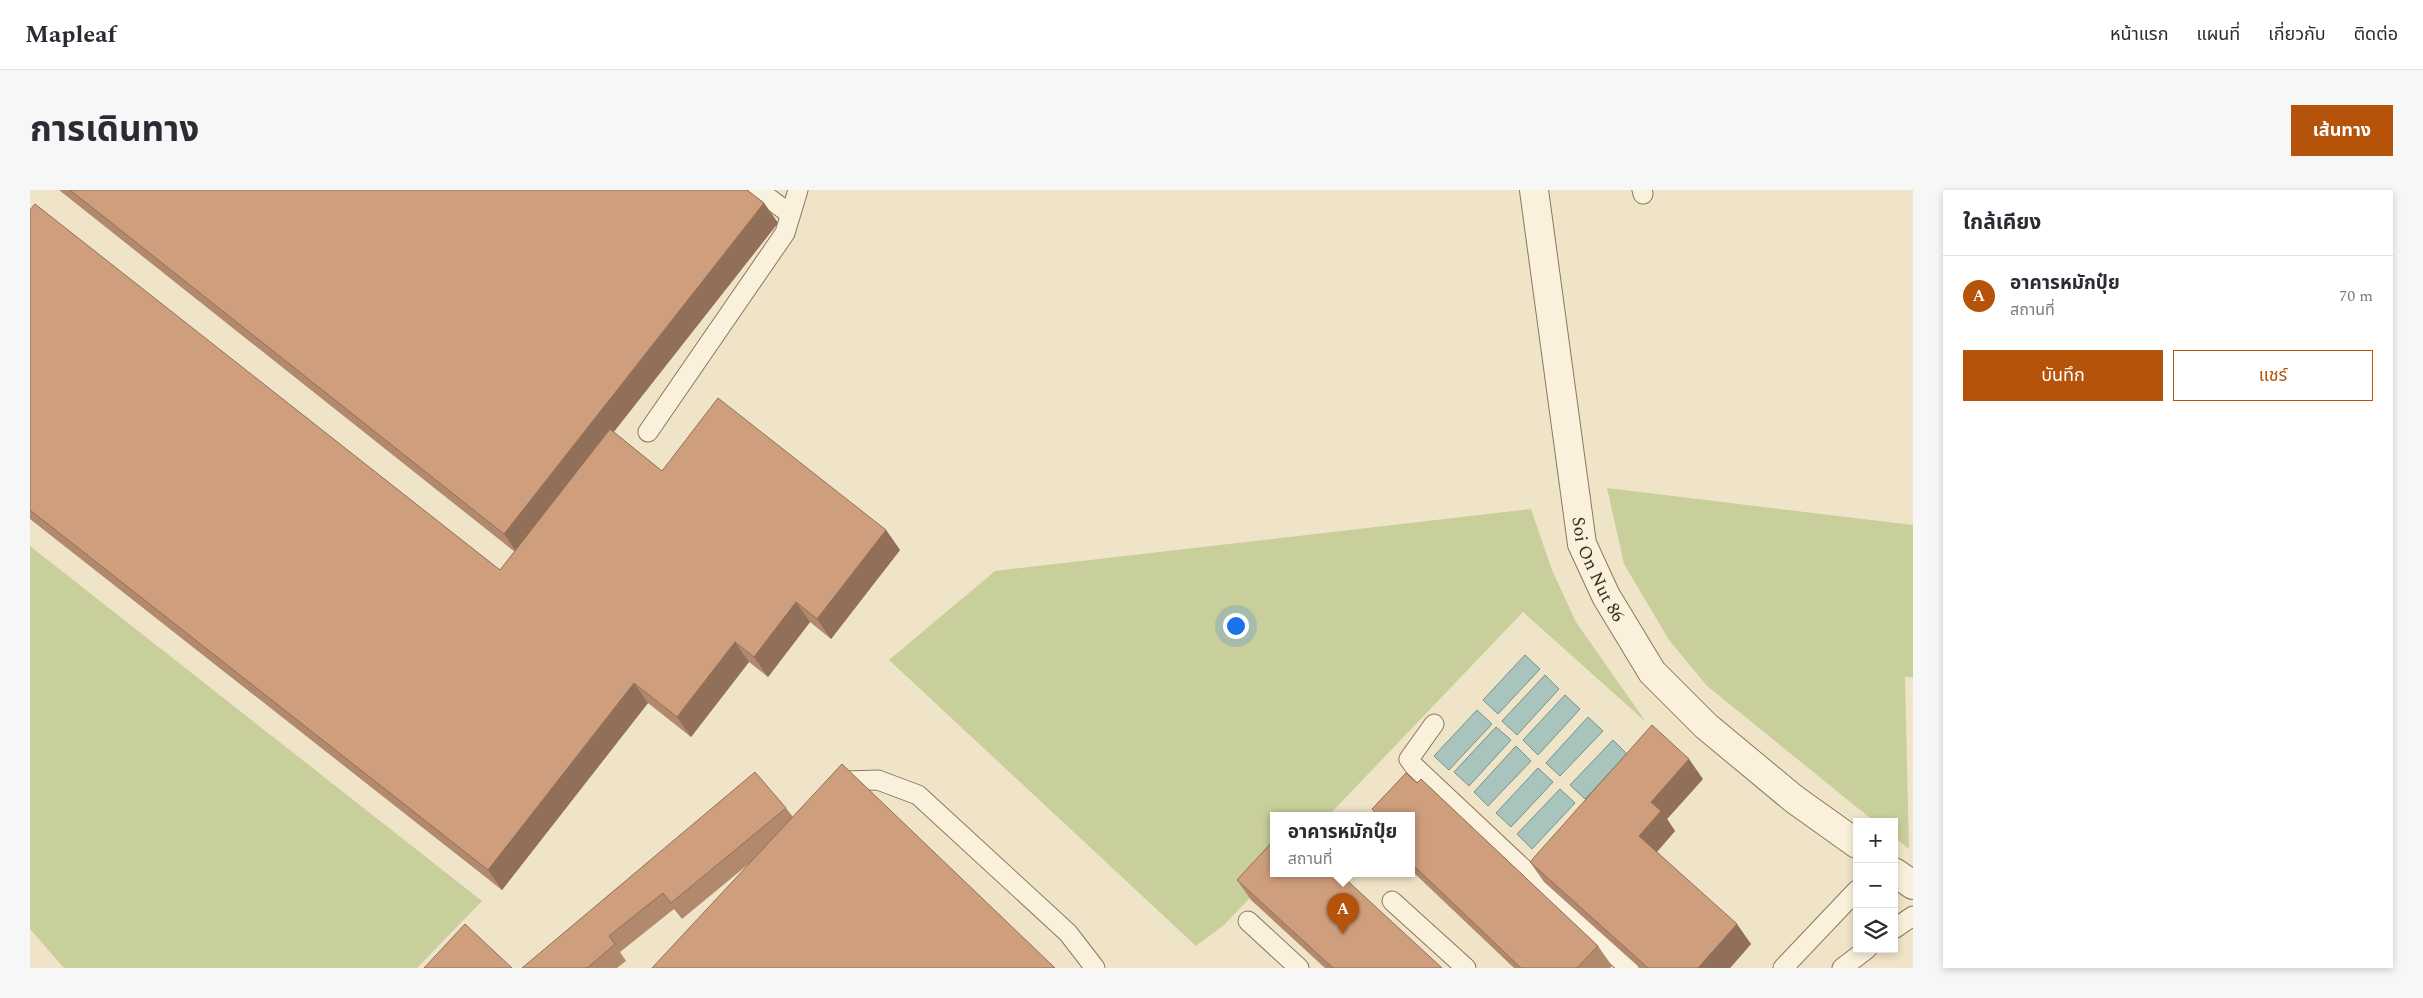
<!DOCTYPE html>
<html lang="th">
<meta charset="utf-8">
<style>
:root{--surface:#fff;--page:#f7f7f7;--text:#2b2b33;--muted:#7c7c81;--line:#e1e1e2;--accent:#b45309}
body{margin:0;font-family:Spectral,"Noto Sans Thai",serif;background:var(--page);color:var(--text)}
.controls{position:absolute;right:15px;bottom:15px;display:grid;overflow:hidden;border-radius:0px;box-shadow:0 2px 8px #0003}
.controls button{width:45px;height:45px;display:grid;place-items:center;padding:0;border:0;border-bottom:1px solid var(--line);background:var(--surface);color:var(--text);font:25px sans-serif}
.you{position:absolute;left:1205px;top:435px;width:18px;height:18px;margin:-12px;border:4px solid #fff;border-radius:50%;background:#1a73e8;box-shadow:0 0 0 8px #1a73e833}
.badge{display:grid;place-items:center;width:32px;height:32px;border-radius:50%;background:var(--accent);color:#fff;font-size:16px;font-weight:700}
.pin{position:absolute;translate:-50% -41px;filter:drop-shadow(0 1px 2px #0008)}
.pin::after{content:'';position:absolute;top:26px;width:18px;height:15px;background:inherit;clip-path:polygon(0 0,100% 0,50% 100%)}
.popup{position:absolute;left:1240px;top:622px;width:145px;height:65px;box-sizing:border-box;display:grid;place-content:center;border-radius:0px;background:var(--surface);filter:drop-shadow(0 1px 4px #0005);font-size:16px;white-space:nowrap;color:var(--muted)}
.popup b{font-size:19px;color:var(--text)}
.popup::after{content:'';position:absolute;left:50%;top:100%;margin-left:-10px;border:10px solid transparent;border-top-color:var(--surface)}
.list{margin:0;padding:0;list-style:none}
h2{display:flex;justify-content:space-between;align-items:center;height:65px;margin:0;padding:0 20px;font-size:21px}
h2 small{font-size:16px;font-weight:400;color:var(--muted)}
.list li{display:grid;grid-template-columns:32px 1fr auto;gap:15px;align-items:center;box-sizing:border-box;height:80px;padding:0 20px;border-top:1px solid var(--line)}
.list b{display:block;font-size:19px;white-space:nowrap}
.list p{margin:0;font-size:16px;white-space:nowrap;color:var(--muted)}
.list em{font-size:16px;font-style:normal;color:var(--muted)}
.actions{display:flex;gap:10px;padding:15px 20px}
.actions a{flex:1;padding:11px 0;border:1px solid var(--accent);border-radius:0px;text-align:center;font-size:18px;color:var(--accent)}
.actions .main{background:var(--accent);color:#fff}
.icon{flex:none;width:28px;height:28px;fill:none;stroke:currentColor;stroke-width:2;stroke-linecap:round;stroke-linejoin:round}
.map{position:relative;flex:none;width:1883px;height:778px;overflow:hidden;border-radius:0px}
header{display:flex;align-items:center;gap:30px;box-sizing:border-box;height:70px;padding:0 25px;background:var(--surface);border-bottom:1px solid var(--line)}
header strong{font-size:24px}
nav{display:flex;gap:28px;margin-inline-start:auto;font-size:18px}
.intro{display:flex;align-items:center;justify-content:space-between;box-sizing:border-box;height:120px;padding:0 30px}
h1{margin:0;font-size:35px}
.button{padding:12px 22px;border-radius:0px;background:var(--accent);color:#fff;font-size:18px;font-weight:700}
main{display:flex;gap:30px;padding:0 30px}
aside{flex:1;background:var(--surface);border-radius:0px;box-shadow:0 2px 8px #0003}
.map>svg:first-child{display:block}
.green{fill:#c9cf9b}
.water{fill:#a9c4bc;stroke:#6f938a}
.lines{fill:none;stroke-linecap:round;stroke-linejoin:round}
.lane-casing{stroke:#8d765c;stroke-width:21}
.street-casing{stroke:#8d765c;stroke-width:30}
.lane{stroke:#faf1dc;stroke-width:19}
.street{stroke:#faf1dc;stroke-width:28}
.wall{fill:#b2896c}
.shaded-wall{fill:#916f58}
.building{fill:#cf9f7d;stroke:#916f58}
.labels{text-anchor:middle;stroke-width:4.5;stroke-linejoin:round;paint-order:stroke}
.street-label{font-size:18px;fill:#3d2e20;stroke:#f7eed8}
</style>
<header>
<strong>Mapleaf</strong>
<nav><a>หน้าแรก</a><a>แผนที่</a><a>เกี่ยวกับ</a><a>ติดต่อ</a></nav>
</header>
<div class="intro"><h1>การเดินทาง</h1><a class="button">เส้นทาง</a></div>
<main>
<div class="map">
<svg width="1883" height="778" viewBox="0 0 1883 778">
<rect width="100%" height="100%" fill="#f0e4c8"/>
<g class="green">
<polygon points="1577,298 1883,335 1883,487 1875,487 1879,659 1864,647 1864,632 1845,632 1677,496 1639,450 1594,374"/>
<polygon points="1501,319 1522,380 1546,432 1616,532 1493,422 1299,625 1244,625 1244,683 1194,735 1166,756 859,470 965,381"/>
<polygon points="0,356 452,711 387,778 34,778 0,739"/>
</g>
<g class="water">
<polygon points="1495,465 1510,479 1468,524 1453,510"/>
<polygon points="1515,485 1529,499 1487,545 1472,531"/>
<polygon points="1535,505 1550,519 1508,565 1493,550"/>
<polygon points="1447,520 1462,534 1419,580 1404,566"/>
<polygon points="1558,527 1573,541 1530,586 1516,573"/>
<polygon points="1466,537 1481,550 1439,596 1424,582"/>
<polygon points="1583,550 1597,564 1555,609 1540,595"/>
<polygon points="1486,556 1501,571 1458,616 1444,602"/>
<polygon points="1508,578 1523,592 1481,637 1466,623"/>
<polygon points="1530,599 1545,613 1502,659 1487,644"/>
</g>
<g class="lines">
<g class="lane-casing">
<g id="lane">
<polyline points="728,0 760,24"/>
<polyline points="1612,0 1613,4"/>
<polyline points="618,242 755,43 768,0"/>
<polyline points="1404,534 1379,569 1384,576 1599,778"/>
<polyline points="807,598 816,591 848,590 888,605 1038,743 1065,778"/>
<polyline points="1362,711 1436,778"/>
<polyline points="1218,731 1269,778"/>
<polyline points="1864,739 1883,726"/>
<polyline points="1753,778 1827,700"/>
<polyline points="1812,778 1837,759"/>
</g>
</g>
<g class="street-casing">
<g id="street">
<path id="s1" d="M1504,0l48,354 24,52 46,76 54,54 88,73 63,45"/>
<polyline points="1864,682 1883,695"/>
</g>
</g>
<use href="#lane" class="lane"/>
<use href="#street" class="street"/>
</g>
<g class="wall">
<polygon points="29,0 717,0 734,13 748,33 583,242 632,281 856,340 870,360 801,449 780,432 738,487 719,472 661,547 618,513 472,700 0,329 0,20 470,380 485,362"/>
<polygon points="1376,583 1387,593 1391,589 1568,756 1582,776 1580,778 1484,778 1382,681 1382,625 1347,625 1342,619"/>
<polygon points="1673,589 1637,629 1645,641 1627,662 1721,754 1700,778 1610,778 1514,692 1500,672"/>
<polygon points="756,618 763,627 721,672 652,729 644,719 590,762 596,771 587,778 492,778"/>
<polygon points="1207,690 1412,778 1295,778 1221,710"/>
</g>
<g class="shaded-wall">
<polygon points="734,13 748,33 488,364 474,344"/>
<polygon points="856,340 870,360 801,449 787,429"/>
<polygon points="766,412 780,432 738,487 724,467"/>
<polygon points="705,452 719,472 661,547 647,527"/>
<polygon points="604,493 618,513 472,700 458,680"/>
<polygon points="1659,569 1673,589 1637,629 1645,641 1623,666 1609,646 1621,612"/>
<polygon points="1707,734 1721,754 1700,778 1668,778"/>
</g>
<g class="building">
<polygon points="40,0 717,0 734,13 474,344"/>
<polygon points="5,14 470,380 580,239 632,281 688,208 856,340 787,429 766,412 724,467 705,452 647,527 604,493 458,680 0,320 0,20"/>
<polygon points="1622,535 1659,569 1621,612 1631,621 1609,646 1707,734 1668,778 1618,778 1500,672"/>
<polygon points="812,574 1025,778 622,778"/>
<polygon points="725,582 756,618 641,713 633,703 579,746 585,754 557,778 492,778"/>
<polygon points="1376,583 1387,593 1391,589 1568,756 1547,778 1491,778 1382,674 1382,625 1348,625 1342,619"/>
<polygon points="1244,650 1244,683 1309,683 1412,778 1303,778 1207,690"/>
<polygon points="435,734 482,778 394,778"/>
</g>
<g class="labels">
<g class="street-label">
<text dy="6" stroke="none"><textPath href="#s1" startOffset="386">Soi On Nut 86</textPath></text>
</g>
</g>
</svg>
<div class="controls">
<button>+</button>
<button>−</button>
<button><svg class="icon" aria-label="layers" viewBox="0 0 24 24"><path d="M12 4l9 5-9 5-9-5zM3 14l9 5 9-5"/></svg></button>
</div>
<div class="you"></div>
<div class="pin badge" style="left:1313px;top:744px">A</div>
<div class="popup"><b>อาคารหมักปุ๋ย</b>สถานที่</div>
</div>
<aside>
<h2>ใกล้เคียง<small></small></h2>
<ul class="list">
<li><span class="badge">A</span><div><b>อาคารหมักปุ๋ย</b><p>สถานที่</p></div><em>70 m</em></li>
</ul>
<div class="actions"><a class="main">บันทึก</a><a>แชร์</a></div>
</aside>
</main>
